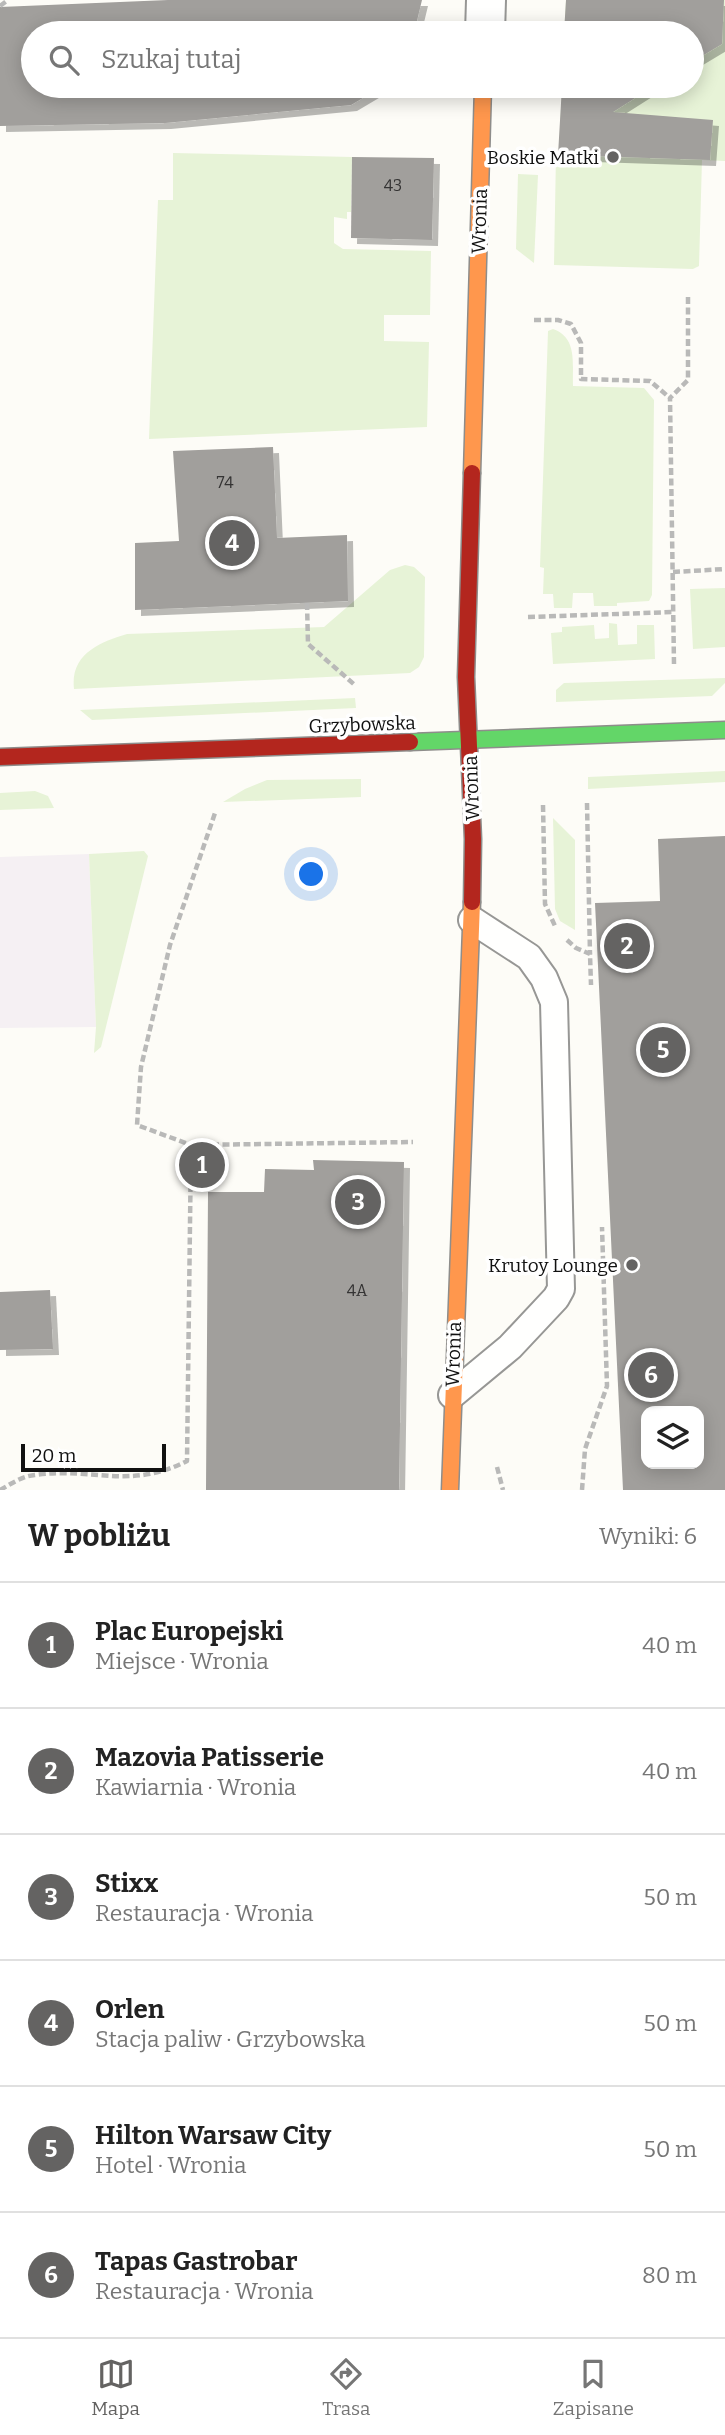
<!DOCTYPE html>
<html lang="pl">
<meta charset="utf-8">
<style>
:root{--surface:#fff;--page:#f6f6f6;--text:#222;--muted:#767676;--line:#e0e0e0;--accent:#646362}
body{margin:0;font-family:Bitter,serif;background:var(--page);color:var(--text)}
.controls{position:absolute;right:21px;bottom:21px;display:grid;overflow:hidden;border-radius:14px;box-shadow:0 4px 18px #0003}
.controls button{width:63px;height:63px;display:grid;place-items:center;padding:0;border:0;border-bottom:2px solid var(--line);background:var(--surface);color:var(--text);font:35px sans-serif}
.scale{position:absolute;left:21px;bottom:18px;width:145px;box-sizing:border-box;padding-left:7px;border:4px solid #111;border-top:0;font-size:19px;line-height:24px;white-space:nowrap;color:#111;-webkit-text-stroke:5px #fff;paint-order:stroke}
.you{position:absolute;left:312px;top:875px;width:24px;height:24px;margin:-18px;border:5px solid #fff;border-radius:50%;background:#1a73e8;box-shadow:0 0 0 10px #1a73e833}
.badge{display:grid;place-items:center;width:46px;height:46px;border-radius:50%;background:var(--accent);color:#fff;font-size:23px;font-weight:700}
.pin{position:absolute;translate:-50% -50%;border:4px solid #fff;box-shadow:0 2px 7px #0006}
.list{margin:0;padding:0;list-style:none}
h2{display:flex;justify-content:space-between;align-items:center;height:91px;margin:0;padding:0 28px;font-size:30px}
h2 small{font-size:23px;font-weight:400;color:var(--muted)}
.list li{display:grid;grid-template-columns:46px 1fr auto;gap:21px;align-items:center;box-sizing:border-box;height:126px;padding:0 28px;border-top:2px solid var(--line)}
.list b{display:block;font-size:26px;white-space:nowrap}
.list p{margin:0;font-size:23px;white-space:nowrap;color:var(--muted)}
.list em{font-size:23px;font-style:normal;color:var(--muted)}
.icon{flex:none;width:38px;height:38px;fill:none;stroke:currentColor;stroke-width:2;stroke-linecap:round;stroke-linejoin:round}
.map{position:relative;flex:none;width:725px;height:1490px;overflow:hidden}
.search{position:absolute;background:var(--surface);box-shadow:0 4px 18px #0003;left:21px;right:21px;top:21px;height:77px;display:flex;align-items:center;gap:18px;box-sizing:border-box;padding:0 24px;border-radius:38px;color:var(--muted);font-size:26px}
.sheet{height:847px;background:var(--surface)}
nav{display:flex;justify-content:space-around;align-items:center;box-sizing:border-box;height:98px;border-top:2px solid var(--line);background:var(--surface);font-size:19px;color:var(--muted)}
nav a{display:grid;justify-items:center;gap:4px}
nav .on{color:var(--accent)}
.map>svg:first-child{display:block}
.industrial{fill:#f5f0f3}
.green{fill:#e7f3d7}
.building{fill:#a19f9c;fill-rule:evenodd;filter:url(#shadow)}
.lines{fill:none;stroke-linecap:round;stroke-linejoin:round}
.lane-casing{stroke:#979795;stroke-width:30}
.street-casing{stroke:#979795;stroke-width:42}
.fast-casing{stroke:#8e8d8b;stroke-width:19}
.slow-casing{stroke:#8e8d8b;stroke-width:19}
.jam-casing{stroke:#8e8d8b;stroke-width:19}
.path{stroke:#b9b9b8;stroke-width:4.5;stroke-dasharray:7 3.5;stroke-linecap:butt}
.lane{stroke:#fffffe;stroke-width:26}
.street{stroke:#fffffe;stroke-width:38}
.fast{stroke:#63d668;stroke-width:16}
.slow{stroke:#ff974d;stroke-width:16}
.jam{stroke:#b3261e;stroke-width:16}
.poi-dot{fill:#646362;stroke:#fff;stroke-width:2.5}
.labels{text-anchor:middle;stroke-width:7;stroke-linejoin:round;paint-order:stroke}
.number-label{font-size:16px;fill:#353434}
.poi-label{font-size:19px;fill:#111;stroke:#fff;text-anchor:end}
.street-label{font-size:19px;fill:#111;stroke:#fff}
</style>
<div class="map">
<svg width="725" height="1490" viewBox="0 0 725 1490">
<defs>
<filter id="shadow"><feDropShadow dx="6" dy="6" stdDeviation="0" flood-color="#0004"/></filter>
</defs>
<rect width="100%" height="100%" fill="#fdfcf7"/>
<polygon class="industrial" points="89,854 96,1027 0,1028 0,857"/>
<g class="green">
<polygon points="566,0 725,0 725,161 702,160 699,266 693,269 554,265 556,154 559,154 562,86 692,86 692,33 564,33"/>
<polygon points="173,153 352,157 351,212 347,212 347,219 334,217 334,243 343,249 431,251 430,315 384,315 384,341 429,342 427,427 149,439 158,200 173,200"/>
<polygon points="518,174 538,175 534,263 516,249"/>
<path d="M553,329c25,9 19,35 20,57l71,2 10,12 -2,195 -3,6 -32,2v3h-23l-1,-13h-20l-1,15h-18l-1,-14h-10l1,-26 -4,-1 8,-236z"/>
<path d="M405,565l9,2 11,10 -1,80 -5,10 -9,6 -336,16c-4,-35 26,-47 53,-55l197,-7 66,-57z"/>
<polygon points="725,588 725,647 693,649 690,589"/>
<polygon points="609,623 617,624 618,645 637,644 637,625 654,625 655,659 553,664 551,633 562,632 562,627 594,625 595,639 609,638"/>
<polygon points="725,678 725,683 712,696 556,702 556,690 564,683"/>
<polygon points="355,698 356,708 92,720 80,710"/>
<polygon points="725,771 725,782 588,789 588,777"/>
<polygon points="361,779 361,797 223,802 245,789 267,780"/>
<polygon points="35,791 48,796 54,808 0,810 0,793"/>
<polygon points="553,818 575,840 575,930 560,921 555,909"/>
<polygon points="144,851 148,856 101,1047 94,1053 96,1027 89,854"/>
</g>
<g class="building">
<polygon points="168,0 422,0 414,33 33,33 33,86 383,86 351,105 165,123 0,126 0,7"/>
<polygon points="566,0 724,0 722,44 692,62 692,33 564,33"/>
<polygon points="562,86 654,86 613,112 713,120 710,160 558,155"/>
<polygon points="352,157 434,158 432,240 351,238"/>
<polygon points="273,447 277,538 347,535 348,601 135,610 135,543 179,541 173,451"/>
<path d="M725,836v654h-102l-28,-587 65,-2 -2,-62zM646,1411h53v53h-53z"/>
<polygon points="313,1160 404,1162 399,1490 206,1490 208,1192 264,1192 265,1169 314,1170"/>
<polygon points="50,1290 53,1349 0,1350 0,1292"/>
</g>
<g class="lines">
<g class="lane-casing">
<polyline id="lane" points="452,1395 510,1347 556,1298 561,1289 554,1002 544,978 529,957 472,920"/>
</g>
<g class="street-casing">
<polyline id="street" points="485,33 486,0"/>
</g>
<g class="fast-casing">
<polyline id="fast" points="410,742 725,730"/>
</g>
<g class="slow-casing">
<g id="slow">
<polyline points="472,473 483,86"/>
<polyline points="450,1490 472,902"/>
</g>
</g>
<g class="jam-casing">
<g id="jam">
<polyline points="472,473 466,677 473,839 472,902"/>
<polyline points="0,757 410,742"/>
</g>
</g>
<g class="path">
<polyline points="0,6 8,0"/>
<polyline points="534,320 558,320 571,324 581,343 581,379 650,381 670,398"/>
<polyline points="673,572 725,569"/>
<polyline points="307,603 308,644 356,686"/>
<polyline points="528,617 674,612"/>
<polyline points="674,664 670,398 688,380 688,294"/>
<polyline points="587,803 590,954"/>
<polyline points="543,805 545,904 555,926"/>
<polyline points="567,940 576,948 590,954 591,985"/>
<polyline points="191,1145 413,1142"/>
<polyline points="497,1467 503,1490"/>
<path d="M0,1490c11,-6 22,-14 35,-15 59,-8 95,15 152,-14l4,-316 -54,-20 4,-58 29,-122 45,-132"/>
<polyline points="582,1490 585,1449 607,1386 602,1227"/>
</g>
<use href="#lane" class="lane"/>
<use href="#street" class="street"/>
<use href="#fast" class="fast"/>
<use href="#slow" class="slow"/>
<use href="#jam" class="jam"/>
</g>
<g class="poi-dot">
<circle cx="613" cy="157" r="7"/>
<circle cx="632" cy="1265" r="7"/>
</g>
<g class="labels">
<g class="number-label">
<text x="393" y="191">43</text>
<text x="225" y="488">74</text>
<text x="357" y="1296">4A</text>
</g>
<g class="poi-label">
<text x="599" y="164">Boskie Matki</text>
<text x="618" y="1272">Krutoy Lounge</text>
</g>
<g class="street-label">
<text transform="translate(479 221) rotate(-88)" y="7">Wronia</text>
<text transform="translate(362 724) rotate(-2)" y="7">Grzybowska</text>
<text transform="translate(471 788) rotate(-92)" y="7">Wronia</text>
<text transform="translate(453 1354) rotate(-88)" y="7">Wronia</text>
</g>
</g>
</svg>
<div class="controls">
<button><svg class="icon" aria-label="layers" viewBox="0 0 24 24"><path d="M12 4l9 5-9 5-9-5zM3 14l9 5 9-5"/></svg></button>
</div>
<div class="scale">20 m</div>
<div class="you"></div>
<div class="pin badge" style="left:202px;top:1165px">1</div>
<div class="pin badge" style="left:627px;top:946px">2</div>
<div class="pin badge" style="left:358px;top:1202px">3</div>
<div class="pin badge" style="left:232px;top:543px">4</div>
<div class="pin badge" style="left:663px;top:1050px">5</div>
<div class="pin badge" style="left:651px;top:1375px">6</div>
<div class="search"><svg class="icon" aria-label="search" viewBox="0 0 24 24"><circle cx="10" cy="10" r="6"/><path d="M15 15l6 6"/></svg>Szukaj tutaj</div>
</div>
<section class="sheet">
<h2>W pobliżu<small>Wyniki: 6</small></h2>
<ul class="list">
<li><span class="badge">1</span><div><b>Plac Europejski</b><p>Miejsce · Wronia</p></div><em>40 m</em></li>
<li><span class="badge">2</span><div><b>Mazovia Patisserie</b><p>Kawiarnia · Wronia</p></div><em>40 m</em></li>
<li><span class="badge">3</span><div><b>Stixx</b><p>Restauracja · Wronia</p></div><em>50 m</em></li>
<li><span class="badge">4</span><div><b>Orlen</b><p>Stacja paliw · Grzybowska</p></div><em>50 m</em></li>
<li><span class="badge">5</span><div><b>Hilton Warsaw City</b><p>Hotel · Wronia</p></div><em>50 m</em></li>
<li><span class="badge">6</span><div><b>Tapas Gastrobar</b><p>Restauracja · Wronia</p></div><em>80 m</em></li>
</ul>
</section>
<nav>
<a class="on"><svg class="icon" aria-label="map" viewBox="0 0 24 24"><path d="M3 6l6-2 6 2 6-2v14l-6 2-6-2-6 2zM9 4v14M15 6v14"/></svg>Mapa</a>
<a><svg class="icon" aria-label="directions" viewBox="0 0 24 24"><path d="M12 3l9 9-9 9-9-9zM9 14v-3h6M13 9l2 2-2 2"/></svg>Trasa</a>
<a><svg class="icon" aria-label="saved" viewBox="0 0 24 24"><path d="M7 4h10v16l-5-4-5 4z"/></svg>Zapisane</a>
</nav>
